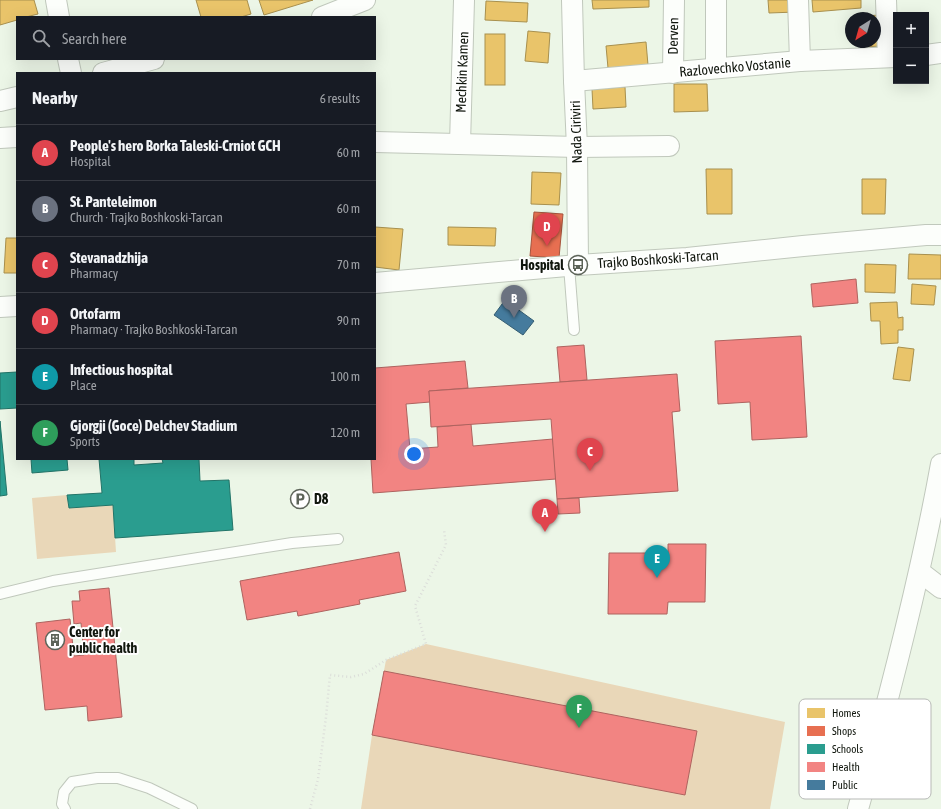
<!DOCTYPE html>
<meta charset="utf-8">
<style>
:root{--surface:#171b24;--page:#242831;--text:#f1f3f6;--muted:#9ea1a6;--line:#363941;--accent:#ea580c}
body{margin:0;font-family:"Asap Condensed",sans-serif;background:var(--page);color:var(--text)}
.controls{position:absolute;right:12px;top:12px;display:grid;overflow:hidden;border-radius:0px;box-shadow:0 4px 16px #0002}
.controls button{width:36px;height:36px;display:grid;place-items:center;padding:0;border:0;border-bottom:1px solid var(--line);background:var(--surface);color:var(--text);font:20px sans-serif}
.compass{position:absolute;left:845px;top:12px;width:36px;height:36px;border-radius:50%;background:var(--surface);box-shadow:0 4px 16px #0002;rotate:217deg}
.you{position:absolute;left:414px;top:454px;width:14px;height:14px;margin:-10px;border:3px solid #fff;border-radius:50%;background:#1a73e8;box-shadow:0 0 0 6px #1a73e833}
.badge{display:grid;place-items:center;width:26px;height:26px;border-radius:50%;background:var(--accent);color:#fff;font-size:13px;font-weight:700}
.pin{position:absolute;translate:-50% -33px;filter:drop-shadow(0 1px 2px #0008)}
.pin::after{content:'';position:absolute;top:21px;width:14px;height:12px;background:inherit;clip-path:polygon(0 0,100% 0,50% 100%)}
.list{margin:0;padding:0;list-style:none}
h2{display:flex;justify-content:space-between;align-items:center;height:52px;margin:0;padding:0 16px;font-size:17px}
h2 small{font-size:13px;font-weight:400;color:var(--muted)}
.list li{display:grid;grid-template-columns:26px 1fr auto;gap:12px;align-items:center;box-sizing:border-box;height:56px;padding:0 16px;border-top:1px solid var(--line)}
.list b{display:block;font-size:15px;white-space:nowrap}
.list p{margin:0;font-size:13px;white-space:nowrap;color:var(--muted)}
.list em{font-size:13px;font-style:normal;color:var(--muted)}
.icon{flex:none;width:22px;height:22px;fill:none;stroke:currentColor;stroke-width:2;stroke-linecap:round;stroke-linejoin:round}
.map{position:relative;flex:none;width:941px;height:809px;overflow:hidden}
.search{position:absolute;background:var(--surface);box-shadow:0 4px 16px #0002;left:16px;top:16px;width:360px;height:44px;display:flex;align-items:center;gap:10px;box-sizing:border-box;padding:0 14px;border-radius:0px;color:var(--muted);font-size:15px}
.panel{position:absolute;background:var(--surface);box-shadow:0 4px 16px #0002;left:16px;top:72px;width:360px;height:388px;border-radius:0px}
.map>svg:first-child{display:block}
.green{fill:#e9d7b8}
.homes{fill:#e9c46a;stroke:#a8904e}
.shops{fill:#e76f51;stroke:#a6543d}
.schools{fill:#2a9d8f;stroke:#227468}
.health{fill:#f28482;stroke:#ae635f}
.public{fill:#457b9d;stroke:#355d72}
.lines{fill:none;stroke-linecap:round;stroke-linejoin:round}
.lane-casing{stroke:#c0c8bc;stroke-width:12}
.street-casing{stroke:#c0c8bc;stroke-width:22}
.path{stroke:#dbddd9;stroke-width:2.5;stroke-dasharray:1 3;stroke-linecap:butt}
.lane{stroke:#fcfefb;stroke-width:10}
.street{stroke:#fcfefb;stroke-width:20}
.labels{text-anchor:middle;stroke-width:4;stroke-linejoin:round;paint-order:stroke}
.street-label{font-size:14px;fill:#10160d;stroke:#fff}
.poi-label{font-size:14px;font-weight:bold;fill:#10160d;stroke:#fff;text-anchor:start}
.key{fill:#fff;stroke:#b7b9b6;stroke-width:1}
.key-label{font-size:11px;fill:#10160d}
</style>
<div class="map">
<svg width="941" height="809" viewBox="0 0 941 809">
<rect width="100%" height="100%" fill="#ecf6e7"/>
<g class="green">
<polygon points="67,495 69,508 113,505 116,552 37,559 32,498"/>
<polygon points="426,644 785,722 770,809 361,809 372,735 386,660"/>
</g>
<g class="homes">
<polygon points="0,0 34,0 38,14 26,17 17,17 17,20 0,25"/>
<polygon points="196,0 247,0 251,14 241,17 201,17"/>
<polygon points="259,0 313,0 264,15"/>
<polygon points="592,0 649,0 649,7 593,9"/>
<polygon points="768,0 795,0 796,12 769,13"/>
<polygon points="812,0 861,0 861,8 813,12"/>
<polygon points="486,1 528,3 527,22 485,20"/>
<polygon points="881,15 882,46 861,47 861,42 875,42 875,18 861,18 861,16"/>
<polygon points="528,31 550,33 548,63 525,61"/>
<rect x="485" y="34" width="20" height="51"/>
<polygon points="646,42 648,65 608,68 606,46"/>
<polygon points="674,84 707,84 708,111 674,112"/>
<polygon points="625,87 626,107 593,109 592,89"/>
<polygon points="706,169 732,169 732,214 707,214"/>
<polygon points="532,172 561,173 559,205 531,204"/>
<polygon points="862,179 886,179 885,214 862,214"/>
<polygon points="375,227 403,229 399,270 375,267"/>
<polygon points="448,227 496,228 495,246 448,245"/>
<polygon points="6,238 17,238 17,273 4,273"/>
<polygon points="909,254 941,255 941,279 908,279"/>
<polygon points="865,264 896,265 895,293 865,292"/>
<polygon points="912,284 936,286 934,305 911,304"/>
<polygon points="897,302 898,318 903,317 903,330 898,330 898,343 881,344 880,321 871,321 870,303"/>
<polygon points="898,347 914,349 910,381 893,379"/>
</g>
<polygon class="shops" points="534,212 563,214 559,258 530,256"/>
<g class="schools">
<polygon points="17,372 17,408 0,409 0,373"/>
<polygon points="0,421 7,495 0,496"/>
<polygon points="31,459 67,459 68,470 32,473"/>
<polygon points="99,459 134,459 134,465 163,463 162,459 199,459 200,481 229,480 233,530 115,538 113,505 69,508 67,495 102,493"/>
</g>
<g class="health">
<polygon points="856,279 858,303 813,307 811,284"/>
<polygon points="801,336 807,437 752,440 750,402 718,404 715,341"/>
<polygon points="584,345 587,380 560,382 557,347"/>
<polygon points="465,361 468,388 429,391 430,402 406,404 410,449 438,447 437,427 471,424 473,446 553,439 556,479 373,493 371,459 375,459 375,368"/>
<polygon points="677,374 680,411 672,412 678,491 557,499 551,419 431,427 429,391"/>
<polygon points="579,498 580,513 558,514 557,499"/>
<polygon points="668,544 706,544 705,602 668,602 667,614 608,614 609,553 668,553"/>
<polygon points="399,552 406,591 359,600 360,604 298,616 297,611 247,620 240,581"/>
<polygon points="109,588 122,717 88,721 87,706 45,710 36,623 70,619 74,656 84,655 81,623 74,624 72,601 80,601 79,591"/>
<polygon points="384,671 697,731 685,795 372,735"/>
</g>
<polygon class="public" points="505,300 534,321 523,335 494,315"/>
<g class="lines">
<g class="lane-casing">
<g id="lane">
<polyline points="569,266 574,330"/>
<polyline points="0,594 53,581 292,543 338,539"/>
<polyline points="65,809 62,804 64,792 72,782 97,778 118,778 149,788 192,809"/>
</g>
</g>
<g class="street-casing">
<g id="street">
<polyline points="56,0 59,17"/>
<polyline points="572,0 574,81 577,147 578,265"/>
<polyline points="798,0 800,61"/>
<polyline points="886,0 888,57"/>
<polyline points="322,17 365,0"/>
<polyline points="926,55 941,53"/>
<polyline points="68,59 71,73"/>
<polyline points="716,68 716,0"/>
<polyline points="103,73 154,59"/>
<polyline points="673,73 674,0"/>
<polyline points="574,81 800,61 896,57"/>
<polyline points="0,101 17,97"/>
<polyline points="0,138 17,137"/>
<polyline points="375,142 577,147 669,146"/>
<polyline points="460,144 464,0"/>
<polyline points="375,283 578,265 687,258 803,246 926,235 941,235"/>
<polyline points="0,307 17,306"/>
<polyline points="920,572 941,588"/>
<path d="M858,809c32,-114 62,-229 83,-345"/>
</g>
</g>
<polyline class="path" points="310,809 318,779 326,717 330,675 351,677 364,674 386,660 426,644 415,606 446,545 444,530"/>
<use href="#lane" class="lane"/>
<use href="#street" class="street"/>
</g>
<defs>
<g id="bus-ring" transform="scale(1)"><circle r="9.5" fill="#fff" stroke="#5d6459" stroke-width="1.5"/><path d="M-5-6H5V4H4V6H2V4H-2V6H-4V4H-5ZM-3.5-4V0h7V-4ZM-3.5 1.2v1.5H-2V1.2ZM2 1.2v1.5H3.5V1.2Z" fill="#5d6459"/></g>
<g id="parking-ring" transform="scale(1)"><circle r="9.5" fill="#fff" stroke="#5d6459" stroke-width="1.5"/><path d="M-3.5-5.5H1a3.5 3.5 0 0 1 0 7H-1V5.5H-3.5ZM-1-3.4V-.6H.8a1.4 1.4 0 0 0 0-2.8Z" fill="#5d6459"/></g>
<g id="building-ring" transform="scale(1)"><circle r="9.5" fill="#fff" stroke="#5d6459" stroke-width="1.5"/><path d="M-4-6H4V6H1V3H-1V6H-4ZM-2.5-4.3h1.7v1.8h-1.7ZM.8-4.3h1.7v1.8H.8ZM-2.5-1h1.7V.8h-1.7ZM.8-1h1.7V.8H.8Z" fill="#5d6459"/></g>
</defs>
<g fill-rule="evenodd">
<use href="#bus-ring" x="578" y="265"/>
<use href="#parking-ring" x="300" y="499"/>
<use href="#building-ring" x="55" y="640"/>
</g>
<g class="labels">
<g class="street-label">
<text transform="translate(673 36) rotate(-89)" y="5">Derven</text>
<text transform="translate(735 67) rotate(-5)" y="5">Razlovechko Vostanie</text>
<text transform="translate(462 72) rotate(-88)" y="5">Mechkin Kamen</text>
<text transform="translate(576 132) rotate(-92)" y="5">Nada Ciriviri</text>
<text transform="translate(658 259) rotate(-4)" y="5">Trajko Boshkoski-Tarcan</text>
</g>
<g class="poi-label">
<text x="564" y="270" text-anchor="end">Hospital</text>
<text x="314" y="504">D8</text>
<text x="69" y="637">Center for<tspan x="69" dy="16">public health</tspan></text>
</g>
</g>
<rect x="799" y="699" width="132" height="100" rx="6" class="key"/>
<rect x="807" y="708" width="18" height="10" fill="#e9c46a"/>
<rect x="807" y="726" width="18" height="10" fill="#e76f51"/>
<rect x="807" y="744" width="18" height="10" fill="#2a9d8f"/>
<rect x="807" y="762" width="18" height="10" fill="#f28482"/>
<rect x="807" y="780" width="18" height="10" fill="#457b9d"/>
<g class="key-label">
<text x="832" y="717">Homes</text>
<text x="832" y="735">Shops</text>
<text x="832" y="753">Schools</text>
<text x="832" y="771">Health</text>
<text x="832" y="789">Public</text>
</g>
</svg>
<div class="controls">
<button>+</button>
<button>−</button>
</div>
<svg class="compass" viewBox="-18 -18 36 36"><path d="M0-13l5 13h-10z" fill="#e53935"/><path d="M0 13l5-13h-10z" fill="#9ea1a6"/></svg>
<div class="you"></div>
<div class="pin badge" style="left:545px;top:532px;background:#e0444e">A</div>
<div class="pin badge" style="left:514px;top:318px;background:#6b7280">B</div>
<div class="pin badge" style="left:590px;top:471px;background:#e0444e">C</div>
<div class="pin badge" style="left:547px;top:246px;background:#e0444e">D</div>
<div class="pin badge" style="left:657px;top:578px;background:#0f9aa8">E</div>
<div class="pin badge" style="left:579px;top:728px;background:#2e9e5b">F</div>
<div class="search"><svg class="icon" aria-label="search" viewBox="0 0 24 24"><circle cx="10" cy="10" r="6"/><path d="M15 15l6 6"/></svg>Search here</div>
<section class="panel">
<h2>Nearby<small>6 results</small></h2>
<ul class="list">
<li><span class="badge" style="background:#e0444e">A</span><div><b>People's hero Borka Taleski-Crniot GCH</b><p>Hospital</p></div><em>60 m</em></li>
<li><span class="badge" style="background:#6b7280">B</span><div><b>St. Panteleimon</b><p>Church · Trajko Boshkoski-Tarcan</p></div><em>60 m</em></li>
<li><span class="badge" style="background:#e0444e">C</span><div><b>Stevanadzhija</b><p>Pharmacy</p></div><em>70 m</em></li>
<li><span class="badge" style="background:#e0444e">D</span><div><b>Ortofarm</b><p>Pharmacy · Trajko Boshkoski-Tarcan</p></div><em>90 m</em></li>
<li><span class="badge" style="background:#0f9aa8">E</span><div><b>Infectious hospital</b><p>Place</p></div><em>100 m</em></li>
<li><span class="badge" style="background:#2e9e5b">F</span><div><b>Gjorgji (Goce) Delchev Stadium</b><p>Sports</p></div><em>120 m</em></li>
</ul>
</section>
</div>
